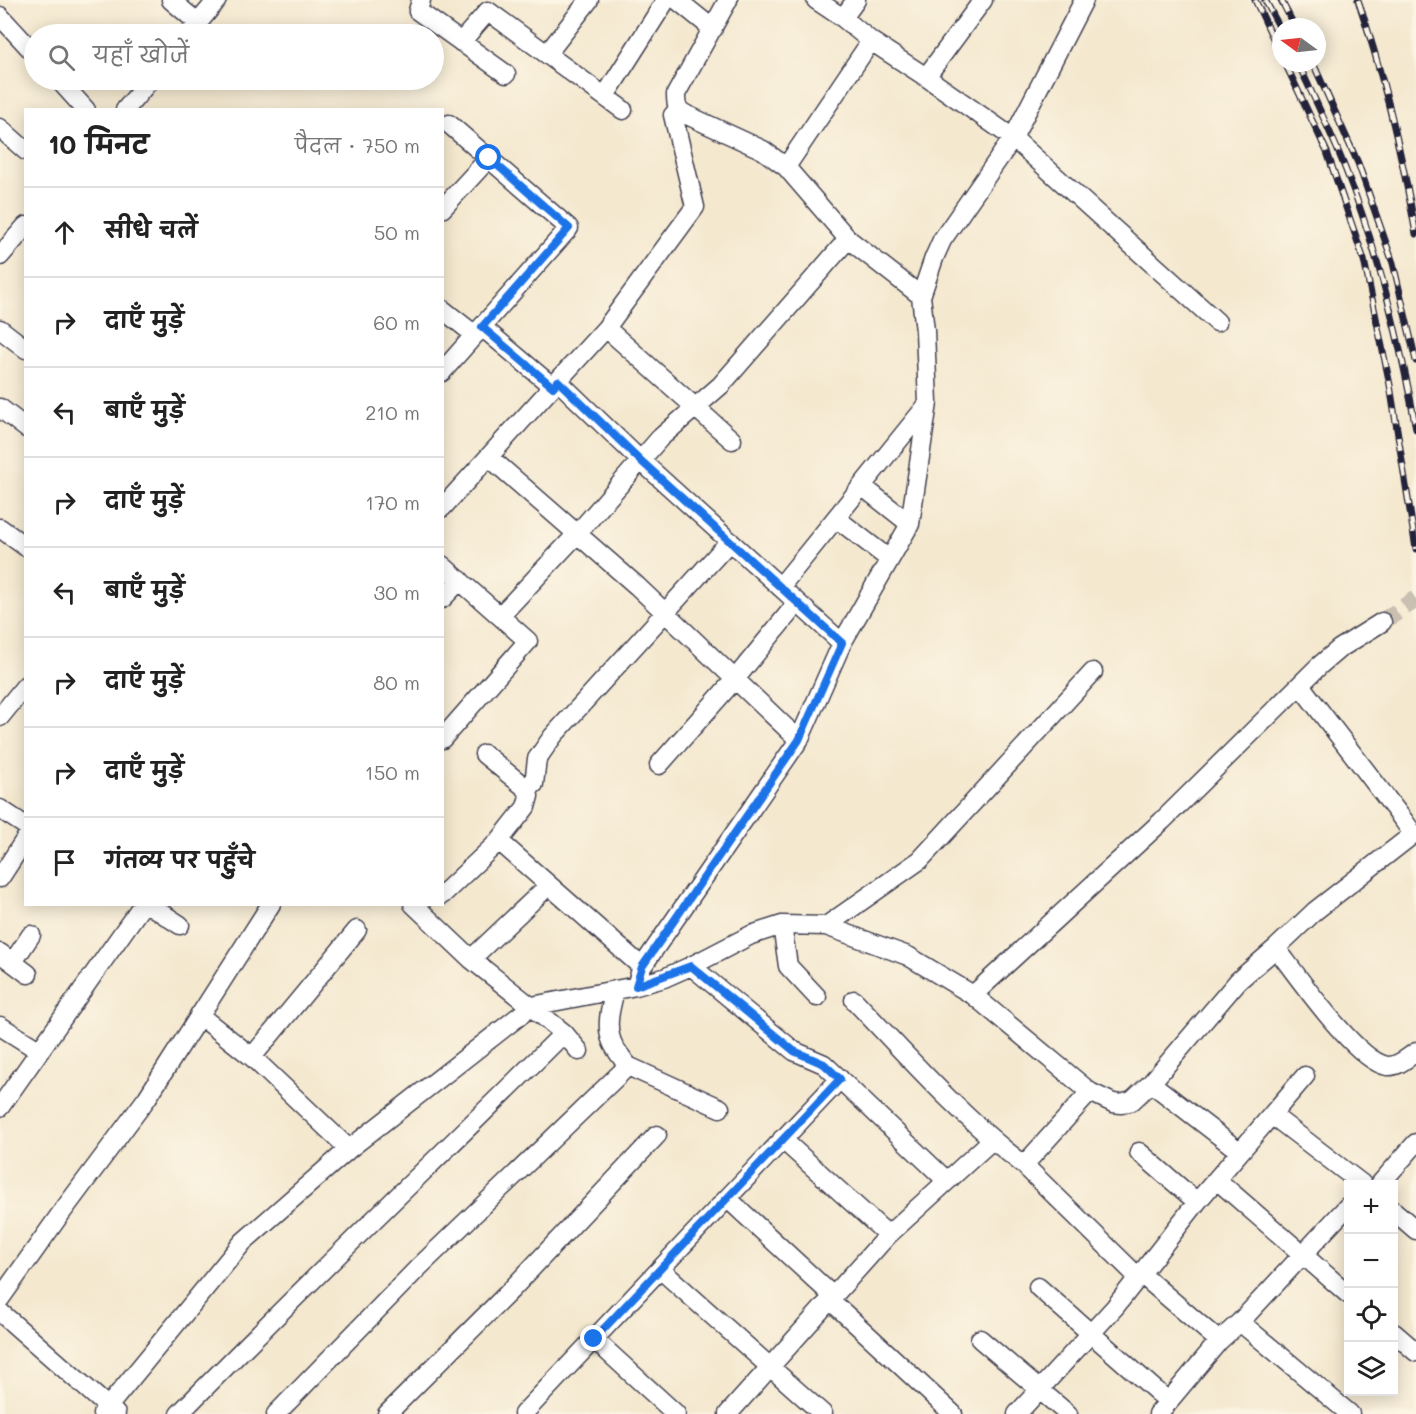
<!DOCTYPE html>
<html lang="hi">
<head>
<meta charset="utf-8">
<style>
  :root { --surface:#fff; --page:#f6f6f6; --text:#222; --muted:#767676; --line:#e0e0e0 }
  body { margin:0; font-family:Mali,"Playpen Sans Deva",sans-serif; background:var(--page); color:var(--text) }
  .controls { position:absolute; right:18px; bottom:18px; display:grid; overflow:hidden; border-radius:0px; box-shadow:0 3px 15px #0003 }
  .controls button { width:54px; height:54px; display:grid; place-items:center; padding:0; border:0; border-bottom:2px solid var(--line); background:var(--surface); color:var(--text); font:30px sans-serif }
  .compass { position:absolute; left:1272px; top:18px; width:54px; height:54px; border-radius:50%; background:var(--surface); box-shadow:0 3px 15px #0003; rotate:285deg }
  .stop { position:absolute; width:18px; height:18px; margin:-14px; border:4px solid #1a73e8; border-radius:50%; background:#fff }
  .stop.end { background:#1a73e8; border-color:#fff; box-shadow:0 2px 6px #0008 }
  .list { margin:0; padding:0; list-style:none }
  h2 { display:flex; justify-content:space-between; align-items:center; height:78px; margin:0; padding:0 24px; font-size:26px }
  h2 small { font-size:20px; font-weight:400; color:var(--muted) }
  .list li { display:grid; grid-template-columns:39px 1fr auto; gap:18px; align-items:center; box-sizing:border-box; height:90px; padding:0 24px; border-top:2px solid var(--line) }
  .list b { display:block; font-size:22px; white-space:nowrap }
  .list em { font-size:20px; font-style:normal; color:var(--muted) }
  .icon { flex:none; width:33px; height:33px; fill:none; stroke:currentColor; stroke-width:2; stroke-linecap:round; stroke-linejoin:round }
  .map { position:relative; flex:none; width:1416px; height:1414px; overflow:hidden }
  .search { position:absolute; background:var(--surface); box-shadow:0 3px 15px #0003; left:24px; top:24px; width:420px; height:66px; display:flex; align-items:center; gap:15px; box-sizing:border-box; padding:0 21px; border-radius:33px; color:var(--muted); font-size:22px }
  .panel { position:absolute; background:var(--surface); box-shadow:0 3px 15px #0003; left:24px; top:108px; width:420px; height:798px; border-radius:0px }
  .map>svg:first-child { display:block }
</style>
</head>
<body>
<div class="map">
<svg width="1416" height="1414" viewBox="0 0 1416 1414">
  <rect width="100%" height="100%" fill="#fcf5e5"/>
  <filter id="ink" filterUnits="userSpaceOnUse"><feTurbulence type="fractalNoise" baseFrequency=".0167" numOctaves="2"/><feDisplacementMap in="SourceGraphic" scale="12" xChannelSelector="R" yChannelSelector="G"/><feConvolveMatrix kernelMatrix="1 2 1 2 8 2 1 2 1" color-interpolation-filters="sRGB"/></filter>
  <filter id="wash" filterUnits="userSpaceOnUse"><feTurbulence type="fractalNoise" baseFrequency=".008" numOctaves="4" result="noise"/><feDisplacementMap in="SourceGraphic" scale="24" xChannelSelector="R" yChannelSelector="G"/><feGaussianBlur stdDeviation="1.35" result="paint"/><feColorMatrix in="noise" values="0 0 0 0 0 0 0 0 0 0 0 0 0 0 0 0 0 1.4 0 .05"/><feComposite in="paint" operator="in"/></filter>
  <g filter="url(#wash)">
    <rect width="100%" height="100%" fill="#f4e8cf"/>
  </g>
  <g filter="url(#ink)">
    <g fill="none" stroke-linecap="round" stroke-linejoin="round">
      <path stroke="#cac0b1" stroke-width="18" stroke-dasharray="18 9" stroke-linecap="butt" d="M1382,622L1416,599"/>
      <g stroke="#424051" stroke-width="21">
        <path id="minor" d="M171,0L198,23
          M421,0L418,11L506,74
          M677,0L713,29
          M728,0L676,94C676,105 676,109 687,115L763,150L786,167
          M816,0L843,18L871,41L926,77L1013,138L1217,322
          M0,16L34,53
          M843,18L856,0
          M189,34L217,0
          M461,42L488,11L623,110
          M547,54L589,0
          M926,77L983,0
          M59,80L86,110
          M605,96L666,0
          M125,110L150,80
          M0,128L26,151
          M442,209L489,158
          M0,256L26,226
          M921,296L934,258L942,240L1013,138L1084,0
          M442,309L475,335
          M482,327L553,387
          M606,328L732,440
          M0,329L26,349
          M442,372L569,228L449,124
          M558,381L640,460L842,643
          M0,408L26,428
          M489,457L637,586L799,740
          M862,486L910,524
          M442,508L606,328L695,207L673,115
          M836,518L889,559
          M0,528L26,547
          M442,565L528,641L442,739
          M780,587L928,404
          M442,599L460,580
          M500,616L577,534L660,438L721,385L848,239L786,167L871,41
          M0,717L26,685
          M659,765L736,678L797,603
          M527,789L534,784L537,759L553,736L730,541
          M0,809L26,826
          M499,841L642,967
          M0,878L26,838
          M442,895L499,841L526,807L529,796L527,789L484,754
          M148,904L180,925
          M413,904L471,959L564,1033L579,1051
          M782,925L788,966L817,997
          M826,926L920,860L1093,672
          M1276,948C1297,975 1356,1061 1387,1066C1398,1067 1407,1058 1416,1052
          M0,953L28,974
          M471,959L548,886
          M13,962L31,935
          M691,966L794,1051L824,1064L947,1181
          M636,986L642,967L799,740L842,643L910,524L928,403L925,331L921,296L848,239
          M615,990C611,1006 605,1026 612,1042C615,1050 623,1059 628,1066
          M973,995L1162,821L1319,666L1339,649L1382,622
          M854,1000C908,1057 961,1117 1024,1165L1090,1092
          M199,1015L252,1057L349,1149
          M0,1026L40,1051
          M252,1057L357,930
          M1151,1083L1239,1151
          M0,1107L143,904
          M1272,1115L1362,1184
          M782,1139L888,1235L992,1140
          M1139,1152L1197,1202
          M1022,1163L1138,1277
          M1217,1180L1348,1294
          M1380,1184L1416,1143
          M727,1198L834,1297
          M1394,1211L1416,1230
          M660,1269L823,1414
          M1141,1274L1219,1341
          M1038,1287L1169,1402
          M0,1299L59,1216L147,1098L271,904
          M830,1300L953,1414
          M0,1312L116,1414
          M1240,1322L1350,1414
          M1394,1333L1416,1352
          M594,1339L676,1414
          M980,1339L1068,1414
          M102,1414L243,1242L349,1149L532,1006L636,986L664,978L691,966L751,935L782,925L826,926L908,956L973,995L1090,1092L1113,1103L1121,1104L1132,1101L1151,1083L1238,981L1276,948L1315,911L1411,836V831L1404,821L1300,685
          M179,1414C305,1285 436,1160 564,1033
          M276,1414L419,1267L628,1066L720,1108
          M387,1414L511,1290L657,1135
          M523,1414L840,1079
          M728,1414L888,1235
          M1017,1414L1115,1307L1197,1202L1305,1076
          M1158,1414L1219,1341L1240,1322L1348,1206"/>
      </g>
      <use href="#minor" stroke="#fff" stroke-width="18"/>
      <g stroke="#22223b" stroke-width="7">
        <path id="rail" d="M1255,0L1281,55
          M1265,0L1281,30
          M1281,0L1295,27
          M1358,0C1384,76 1402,155 1416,234
          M1285,63L1327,152L1364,260L1390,385L1416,549
          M1298,63C1314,98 1331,132 1345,168C1378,251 1400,340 1416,429
          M1313,63L1358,163L1393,263L1416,361"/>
      </g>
      <use href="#rail" stroke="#fcf5e5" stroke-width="4.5" stroke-dasharray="14" stroke-linecap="butt"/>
    </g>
  </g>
  <g fill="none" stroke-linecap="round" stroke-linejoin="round" filter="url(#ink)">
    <path stroke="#1a73e8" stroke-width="8" d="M489,158L569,228L482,327L553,387L558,381L640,460L842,643L799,740L642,967L636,986L691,966L794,1051L824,1064L840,1079L594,1339"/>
  </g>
</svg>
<div class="controls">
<button>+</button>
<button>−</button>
<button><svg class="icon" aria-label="locate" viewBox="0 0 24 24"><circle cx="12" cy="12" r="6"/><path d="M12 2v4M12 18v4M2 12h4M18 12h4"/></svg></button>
<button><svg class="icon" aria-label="layers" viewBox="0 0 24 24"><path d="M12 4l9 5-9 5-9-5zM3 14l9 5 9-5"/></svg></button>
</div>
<svg class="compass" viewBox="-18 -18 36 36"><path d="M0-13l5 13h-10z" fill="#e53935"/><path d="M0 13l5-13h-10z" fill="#767676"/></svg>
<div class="stop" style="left:489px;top:158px"></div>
<div class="stop end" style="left:594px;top:1339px"></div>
<div class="search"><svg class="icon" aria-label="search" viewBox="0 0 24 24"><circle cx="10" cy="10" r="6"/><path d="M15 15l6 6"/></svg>यहाँ खोजें</div>
<section class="panel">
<h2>10 मिनट<small>पैदल · 750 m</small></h2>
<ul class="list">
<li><svg class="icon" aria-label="ahead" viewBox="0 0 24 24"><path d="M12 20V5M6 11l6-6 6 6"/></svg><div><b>सीधे चलें</b></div><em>50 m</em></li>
<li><svg class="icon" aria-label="right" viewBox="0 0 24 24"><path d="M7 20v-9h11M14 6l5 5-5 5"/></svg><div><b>दाएँ मुड़ें</b></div><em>60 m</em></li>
<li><svg class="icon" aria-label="left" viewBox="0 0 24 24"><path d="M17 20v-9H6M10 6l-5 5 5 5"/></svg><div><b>बाएँ मुड़ें</b></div><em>210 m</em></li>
<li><svg class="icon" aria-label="right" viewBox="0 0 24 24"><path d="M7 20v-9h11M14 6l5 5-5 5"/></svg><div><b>दाएँ मुड़ें</b></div><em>170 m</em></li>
<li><svg class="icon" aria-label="left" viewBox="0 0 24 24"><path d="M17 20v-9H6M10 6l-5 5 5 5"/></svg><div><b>बाएँ मुड़ें</b></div><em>30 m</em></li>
<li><svg class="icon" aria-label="right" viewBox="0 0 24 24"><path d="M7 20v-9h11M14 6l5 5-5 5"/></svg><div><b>दाएँ मुड़ें</b></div><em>80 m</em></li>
<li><svg class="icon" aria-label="right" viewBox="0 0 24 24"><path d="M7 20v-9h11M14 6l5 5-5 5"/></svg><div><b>दाएँ मुड़ें</b></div><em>150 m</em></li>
<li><svg class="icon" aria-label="arrive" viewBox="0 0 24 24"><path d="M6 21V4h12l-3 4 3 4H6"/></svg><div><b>गंतव्य पर पहुँचे</b></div></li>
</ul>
</section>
</div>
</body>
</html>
